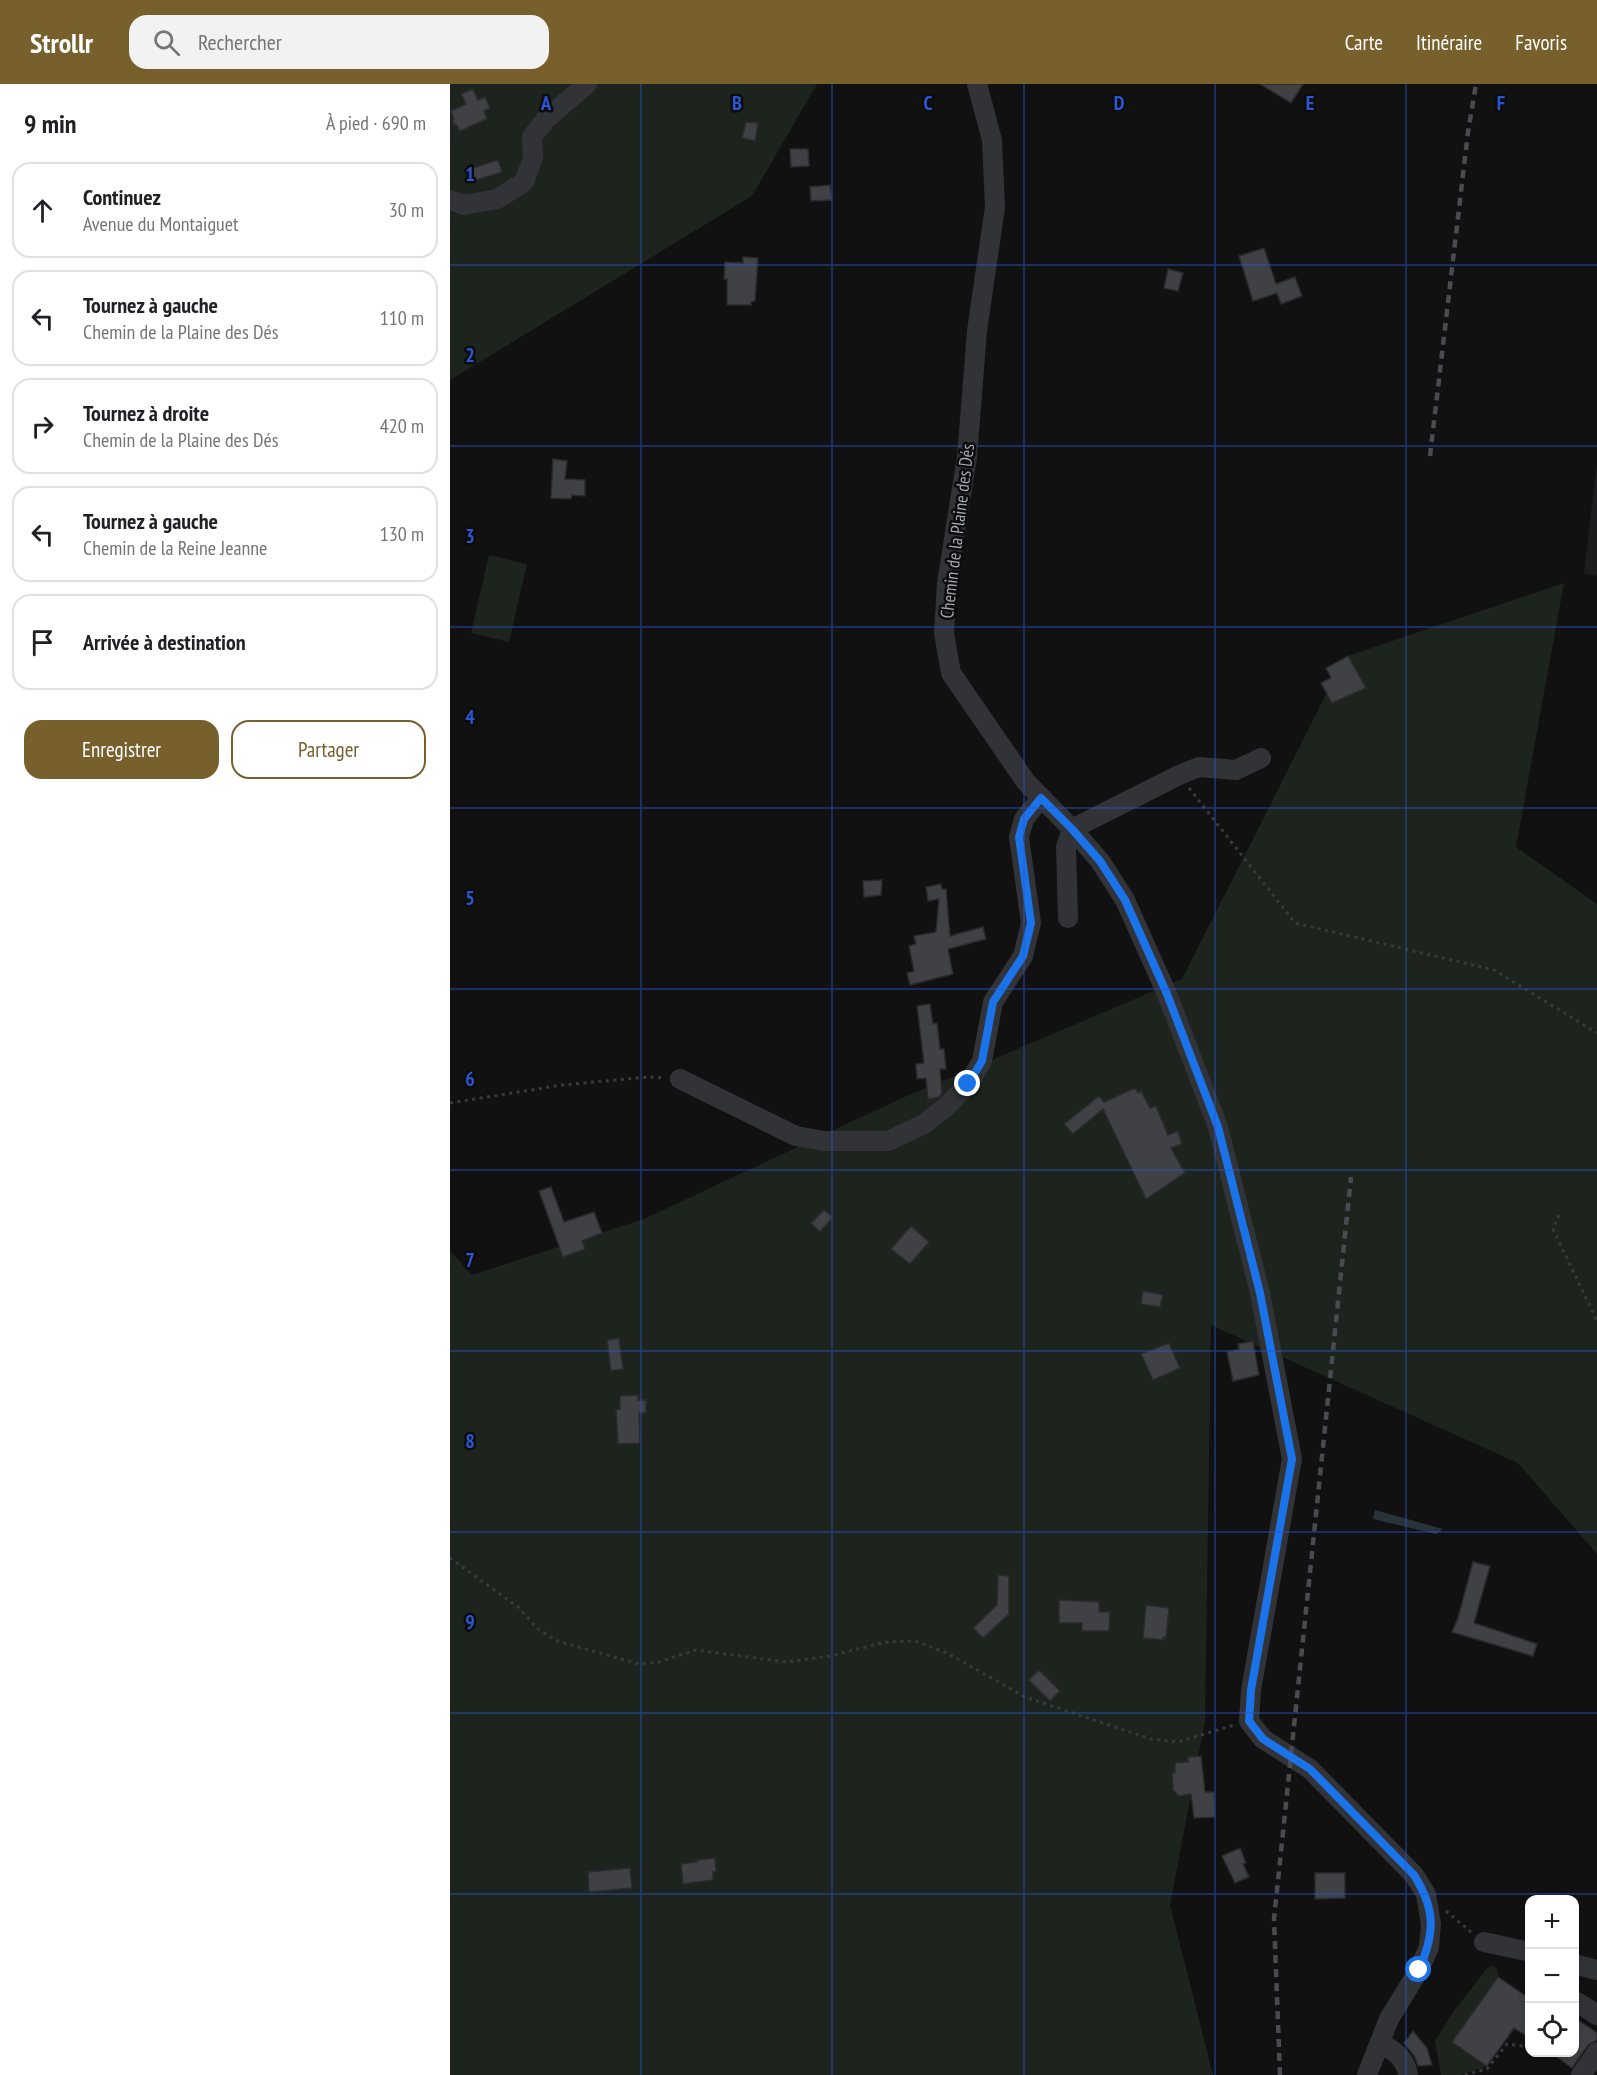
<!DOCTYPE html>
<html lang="fr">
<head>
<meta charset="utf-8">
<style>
  :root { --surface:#fff; --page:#f2f2f2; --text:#202124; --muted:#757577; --line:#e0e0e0; --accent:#78602d }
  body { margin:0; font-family:"PT Sans Narrow",sans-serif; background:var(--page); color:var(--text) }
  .controls { position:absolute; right:18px; bottom:18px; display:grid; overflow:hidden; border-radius:12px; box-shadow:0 3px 9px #0003 }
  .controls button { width:54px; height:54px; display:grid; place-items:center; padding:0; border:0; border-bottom:2px solid var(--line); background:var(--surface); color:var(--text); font:30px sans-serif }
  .stop { position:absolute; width:18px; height:18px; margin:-14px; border:4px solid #1a73e8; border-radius:50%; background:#fff }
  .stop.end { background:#1a73e8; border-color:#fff; box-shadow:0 2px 6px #0008 }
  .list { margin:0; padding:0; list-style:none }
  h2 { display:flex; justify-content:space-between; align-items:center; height:78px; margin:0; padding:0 24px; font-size:26px }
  h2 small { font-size:20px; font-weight:400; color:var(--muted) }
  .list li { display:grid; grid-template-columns:39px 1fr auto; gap:18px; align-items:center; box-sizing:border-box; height:96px; margin:0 12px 12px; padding:0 12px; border:2px solid var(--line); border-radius:18px }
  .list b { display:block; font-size:22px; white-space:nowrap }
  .list p { margin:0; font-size:20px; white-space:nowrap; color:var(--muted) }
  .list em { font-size:20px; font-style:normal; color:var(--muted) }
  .actions { display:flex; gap:12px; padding:18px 24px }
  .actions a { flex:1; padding:14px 0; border:2px solid var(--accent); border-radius:18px; text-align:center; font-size:21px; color:var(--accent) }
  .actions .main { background:var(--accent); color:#fff }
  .icon { flex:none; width:33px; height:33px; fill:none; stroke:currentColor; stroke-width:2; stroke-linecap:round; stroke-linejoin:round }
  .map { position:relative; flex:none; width:1147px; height:1991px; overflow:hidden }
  header { display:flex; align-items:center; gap:36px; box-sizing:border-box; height:84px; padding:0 30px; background:var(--accent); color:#fff }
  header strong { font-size:28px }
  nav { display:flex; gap:33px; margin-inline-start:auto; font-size:21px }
  .search { width:420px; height:54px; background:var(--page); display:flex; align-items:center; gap:15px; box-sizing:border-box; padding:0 21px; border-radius:18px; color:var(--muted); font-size:22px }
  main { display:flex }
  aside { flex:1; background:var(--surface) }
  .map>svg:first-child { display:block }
</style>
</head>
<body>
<header>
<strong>Strollr</strong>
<div class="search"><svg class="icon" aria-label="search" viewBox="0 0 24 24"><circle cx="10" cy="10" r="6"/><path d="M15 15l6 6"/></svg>Rechercher</div>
<nav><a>Carte</a><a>Itinéraire</a><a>Favoris</a></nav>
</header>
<main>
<aside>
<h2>9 min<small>À pied · 690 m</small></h2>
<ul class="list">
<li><svg class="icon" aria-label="ahead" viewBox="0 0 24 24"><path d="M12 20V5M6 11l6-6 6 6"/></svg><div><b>Continuez</b><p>Avenue du Montaiguet</p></div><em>30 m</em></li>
<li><svg class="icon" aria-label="left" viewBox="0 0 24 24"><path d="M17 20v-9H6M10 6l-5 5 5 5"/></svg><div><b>Tournez à gauche</b><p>Chemin de la Plaine des Dés</p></div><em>110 m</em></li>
<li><svg class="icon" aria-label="right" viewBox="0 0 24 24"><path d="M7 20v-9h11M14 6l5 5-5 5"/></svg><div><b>Tournez à droite</b><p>Chemin de la Plaine des Dés</p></div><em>420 m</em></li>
<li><svg class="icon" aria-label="left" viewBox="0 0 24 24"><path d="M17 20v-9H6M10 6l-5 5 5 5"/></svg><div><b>Tournez à gauche</b><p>Chemin de la Reine Jeanne</p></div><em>130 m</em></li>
<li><svg class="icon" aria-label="arrive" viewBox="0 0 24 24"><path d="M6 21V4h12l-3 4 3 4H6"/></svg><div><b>Arrivée à destination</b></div></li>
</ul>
<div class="actions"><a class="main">Enregistrer</a><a>Partager</a></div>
</aside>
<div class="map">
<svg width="1147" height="1991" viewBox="0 0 1147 1991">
  <rect width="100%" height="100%" fill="#111112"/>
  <path fill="#1d1d1f" d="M1147,378V492L1134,489Z"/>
  <path fill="#1d241e" d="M0,0H367L302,112L0,296Z
    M39,471L77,480L59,558L21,549Z
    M1114,499L1066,763L1147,820V1470L1068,1379L761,1241L755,1637L720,1821L763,1991H0V1167L22,1191L194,1135L452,1014L732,895L895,573Z
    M1043,1882L1047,1885L1048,1893L1003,1958L1037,1982L1010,1991H991L985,1957L1004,1927L1038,1883Z"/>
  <path fill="#2b333a" d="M925,1426L993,1445L986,1450L923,1435Z"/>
  <path fill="#404145" stroke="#2b2b2e" stroke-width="1.5" d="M810,0H853L841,19Z
    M23,5L28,16L35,13L40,24L34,27L37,35L10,47L6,40L4,41L2,37L4,35L1,27L16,20L11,10Z
    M296,38L308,39L305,57L292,54Z
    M340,65H358L359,82L341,83Z
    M48,76L52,88L23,97L19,85Z
    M380,101L382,116L361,117L360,103Z
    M814,164L826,200L845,193L852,212L831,220L827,209L803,217L789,172Z
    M293,173L308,174L305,217L301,218V221H277V195H274L275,178L293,179Z
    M718,185L733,189L728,207L714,204Z
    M103,375L117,377L115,395L135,396V412L122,411L121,415L101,414Z
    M898,572L916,604L882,619L871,599L881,594L876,584Z
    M432,796L431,811L414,813L413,797Z
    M491,800L492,805H496L500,852L533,843L536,855L498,865L503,890L460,901L457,889L464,887L459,862L466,860L464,852L486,848L489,815L478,817L476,803Z
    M480,920L483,940L487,939L490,965H494L496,985H490L492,1009L489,1013L478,1015L476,994L467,995L466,980L474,979L467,922Z
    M685,1004L688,1009L691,1007L700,1024L706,1022L718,1051L728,1047L732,1060L721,1064L735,1089L696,1115L653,1025L623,1050L614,1040L649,1012L654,1018Z
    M101,1103L114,1138L144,1128L152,1149L132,1157L135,1165L113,1173L89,1107Z
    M374,1126L383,1133L370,1148L361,1139Z
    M461,1142L479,1158L460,1180L441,1165Z
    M693,1207L713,1211L710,1223L691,1220Z
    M169,1254L173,1285L161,1287L157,1256Z
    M803,1257L809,1291L783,1297L777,1268L789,1265L788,1260Z
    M719,1259L730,1284L703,1296L691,1270Z
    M188,1311V1316H196V1329H189L190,1359L168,1360L166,1326L170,1325V1312Z
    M1023,1478L1040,1482L1024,1539L1087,1560L1083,1572L1002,1548L1008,1534Z
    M548,1491L559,1492V1530L533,1554L523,1544L547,1521Z
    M609,1516L649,1518V1528H660L659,1547H632V1539H609Z
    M696,1521L719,1524L716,1554L713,1553V1556L693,1554Z
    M589,1586L610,1607L600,1617L579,1596Z
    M751,1672L755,1708H764L765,1733L744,1734L741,1710L729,1712L723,1706L722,1689H725V1679L738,1678V1673Z
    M790,1764L796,1779L793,1780L799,1793L785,1799L772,1772Z
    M265,1774L266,1788H263V1796L233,1800L231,1780L247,1778L246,1776Z
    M180,1784L182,1804L139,1808L138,1788Z
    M865,1789H895V1814L865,1815Z
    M1048,1893L1080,1915V1954L1064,1944L1037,1982L1002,1958Z
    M1125,1934L1147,1949V1956L1138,1961L1122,1984L1100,1968H1125Z
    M963,1947L977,1964L982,1981L968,1982L965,1973L954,1959Z"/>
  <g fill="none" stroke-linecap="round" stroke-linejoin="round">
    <path stroke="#383a3e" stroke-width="3" stroke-dasharray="3 4.5" stroke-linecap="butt" d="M739,704L845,839L1044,886L1147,949
      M0,1019L112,1001L198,993L215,994
      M1109,1131L1103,1145L1147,1237
      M0,1474L68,1523L88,1545L107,1557L189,1580L209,1578L246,1566L336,1578L380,1572L435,1558L465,1557L497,1569L575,1613L701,1655L728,1658L784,1641
      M996,1827L1021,1848
      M1015,1991L1037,1985L1057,1960L1080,1963"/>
    <path stroke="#323337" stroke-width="20" d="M527,0L542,56L545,123L527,247L517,373L497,499L494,549L501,589L576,698L622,745L650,777L675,816L717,910L768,1043L810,1209L842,1375L801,1606L799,1637L813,1655L860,1685L964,1791L976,1810L981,1840L979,1863L969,1886L939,1935L917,1991
      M0,116L14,121L47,115L74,98L83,74L82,53L96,35L137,0
      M618,834L616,763L622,745L729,691L749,683L786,686L811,674
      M230,995L346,1052L374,1057H438L474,1040L496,1023L518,1000L532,977L543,918L573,872L581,839L569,753L574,735L591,714
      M1034,1858L1080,1868
      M1124,1880L1147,1886
      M1127,1918L1147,1931
      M930,1959C944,1966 956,1975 958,1991
      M1131,1991L1147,1968"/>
    <path stroke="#494b50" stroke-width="4.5" stroke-dasharray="8 6" stroke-linecap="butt" d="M980,372L1018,48L1026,0
      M830,1991L824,1835L901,1093"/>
  </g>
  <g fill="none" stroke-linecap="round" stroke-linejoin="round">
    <path stroke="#1a73e8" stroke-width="8" d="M518,1000L532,977L543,918L573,872L581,839L569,753L574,735L591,714L622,745L650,777L675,816L717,910L768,1043L810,1209L842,1375L801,1606L799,1637L813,1655L860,1685L964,1791C986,1826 985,1849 969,1886"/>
  </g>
  <path fill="none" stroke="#2a57d4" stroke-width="1.5" stroke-opacity="0.55" d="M191,0V1991M382,0V1991M574,0V1991M765,0V1991M956,0V1991M0,181H1147M0,362H1147M0,543H1147M0,724H1147M0,905H1147M0,1086H1147M0,1267H1147M0,1448H1147M0,1629H1147M0,1810H1147"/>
  <g text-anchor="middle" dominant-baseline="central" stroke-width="5" stroke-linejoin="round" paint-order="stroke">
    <g font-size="18" fill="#a3a7b2" stroke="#0c0c0d">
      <text transform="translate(507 447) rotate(-83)">Chemin de la Plaine des Dés</text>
    </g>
  </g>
  <g font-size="20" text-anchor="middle" font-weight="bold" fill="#2a57d4" stroke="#0c0c0d" stroke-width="5" stroke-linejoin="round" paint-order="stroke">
    <text x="96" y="26">A</text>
    <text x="287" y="26">B</text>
    <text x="478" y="26">C</text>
    <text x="669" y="26">D</text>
    <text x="860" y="26">E</text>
    <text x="1051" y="26">F</text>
    <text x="20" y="97">1</text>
    <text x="20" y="278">2</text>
    <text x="20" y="459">3</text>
    <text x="20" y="640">4</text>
    <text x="20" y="821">5</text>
    <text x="20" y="1002">6</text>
    <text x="20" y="1183">7</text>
    <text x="20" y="1364">8</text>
    <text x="20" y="1545">9</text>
  </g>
</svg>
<div class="controls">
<button>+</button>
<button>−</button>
<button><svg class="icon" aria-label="locate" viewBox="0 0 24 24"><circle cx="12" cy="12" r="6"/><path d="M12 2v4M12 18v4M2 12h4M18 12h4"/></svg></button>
</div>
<div class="stop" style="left:969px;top:1886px"></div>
<div class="stop end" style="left:518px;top:1000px"></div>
</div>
</main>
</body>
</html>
